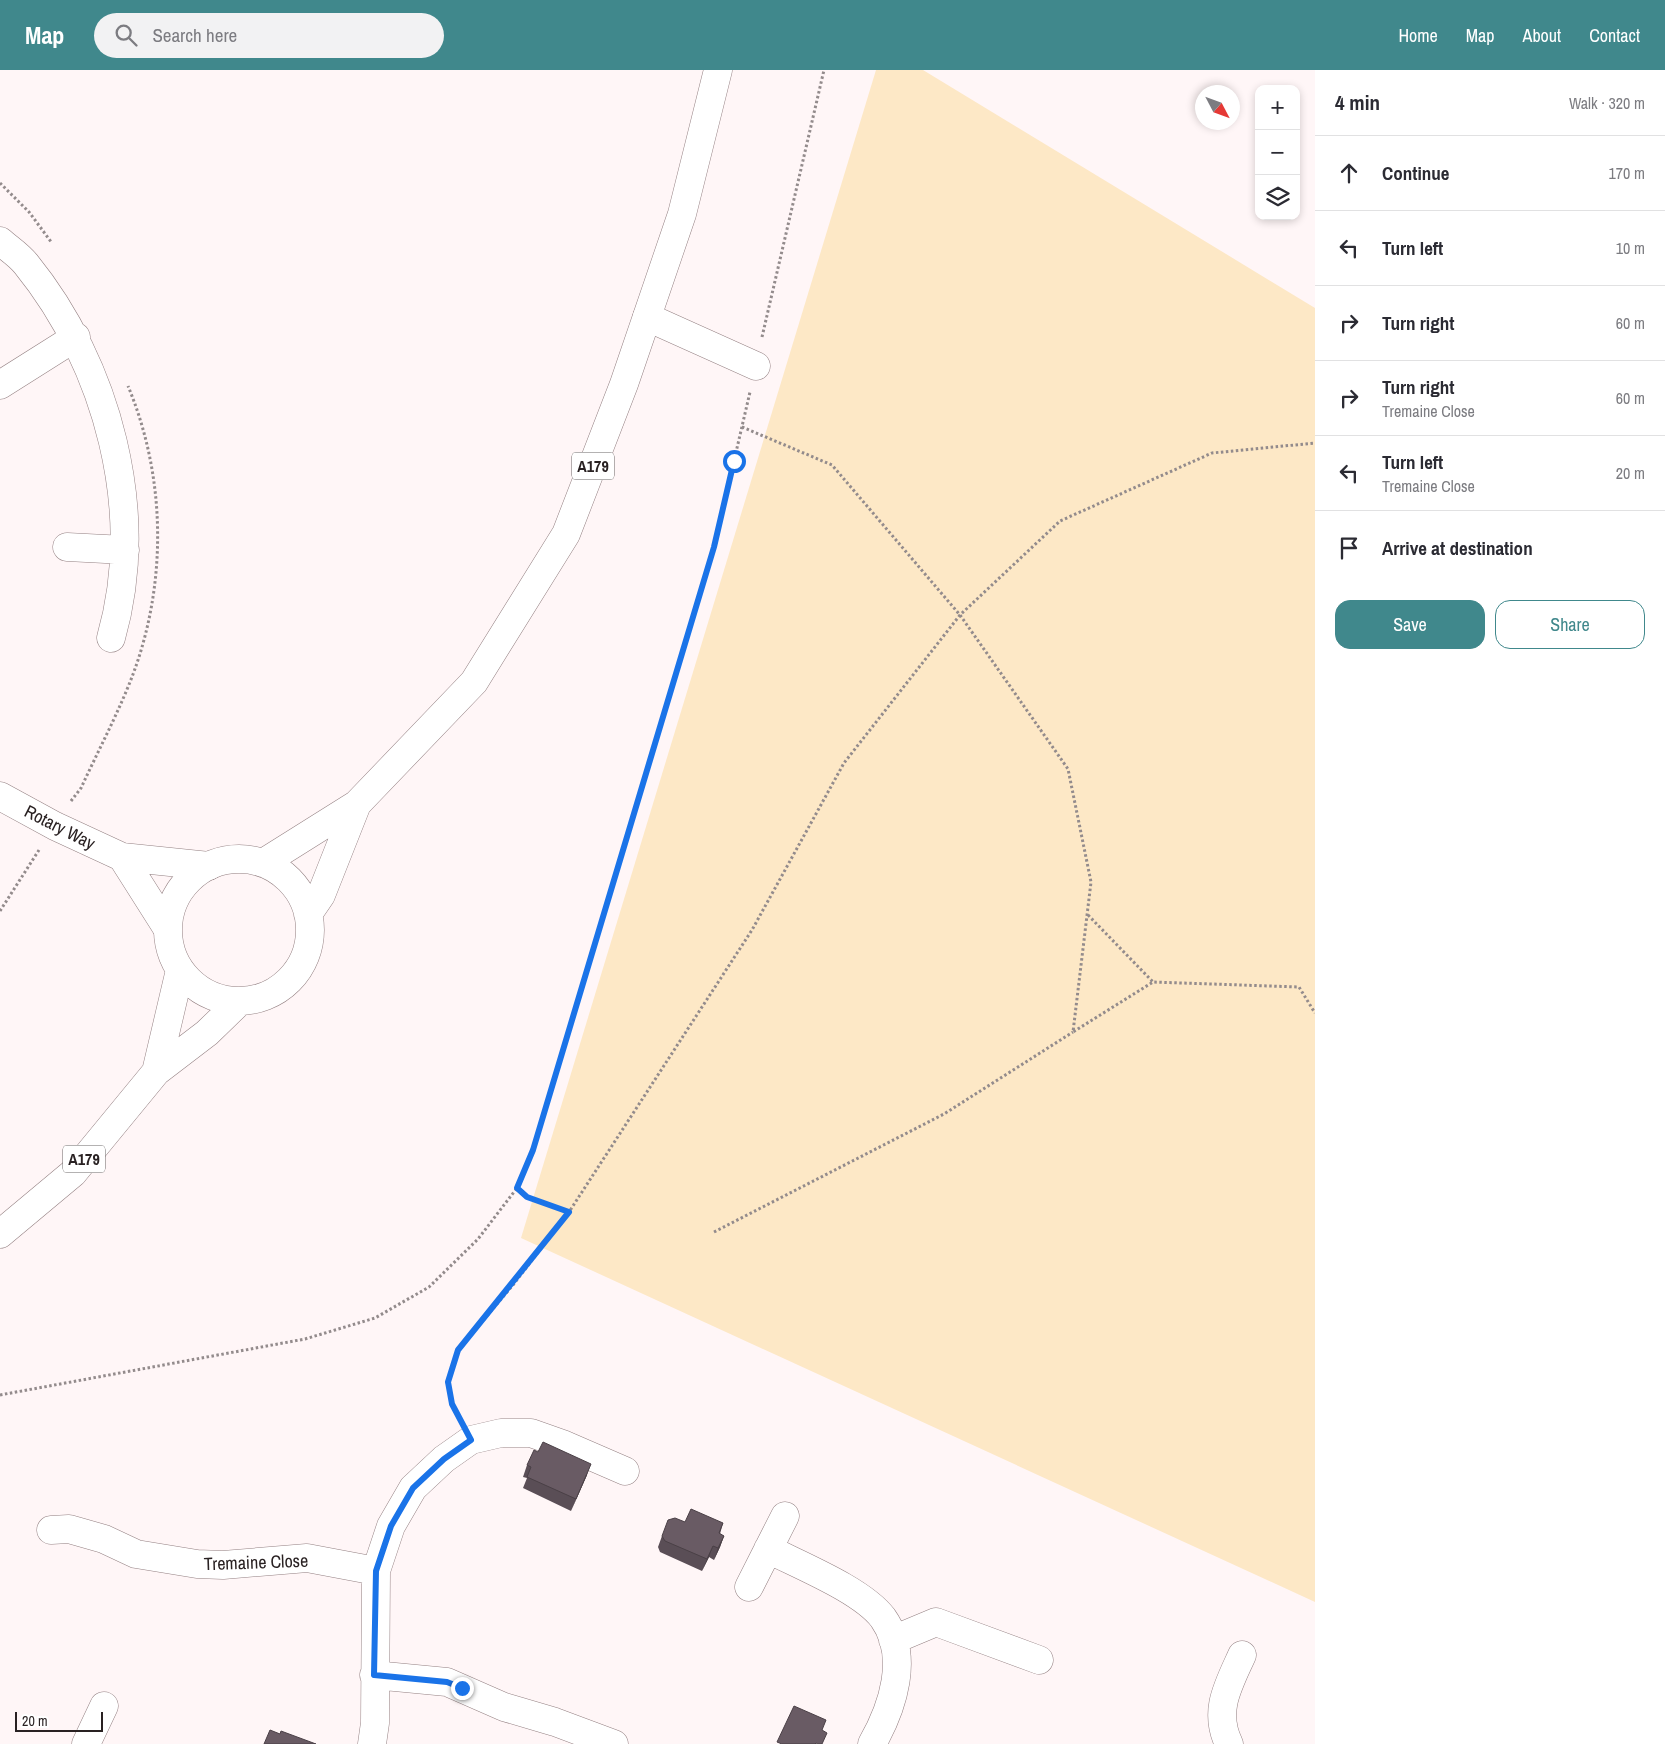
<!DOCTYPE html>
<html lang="en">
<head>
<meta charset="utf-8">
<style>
  :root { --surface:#fff; --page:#f2f2f3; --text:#2b2b33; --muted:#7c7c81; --line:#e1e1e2; --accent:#40888c }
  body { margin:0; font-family:"Archivo Narrow",sans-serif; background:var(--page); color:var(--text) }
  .controls { position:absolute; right:15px; top:15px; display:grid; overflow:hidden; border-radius:10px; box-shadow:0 2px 8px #0003 }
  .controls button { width:45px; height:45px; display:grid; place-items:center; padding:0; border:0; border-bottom:1px solid var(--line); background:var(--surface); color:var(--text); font:25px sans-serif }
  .compass { position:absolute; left:1195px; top:15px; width:45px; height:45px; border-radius:50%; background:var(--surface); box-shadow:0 2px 8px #0003; rotate:131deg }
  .scale { position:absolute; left:15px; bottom:12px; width:88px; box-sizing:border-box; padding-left:5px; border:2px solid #292122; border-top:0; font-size:14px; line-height:18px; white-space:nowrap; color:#292122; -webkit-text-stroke:4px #fff; paint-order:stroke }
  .stop { position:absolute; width:15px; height:15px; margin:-11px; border:4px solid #1a73e8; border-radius:50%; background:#fff }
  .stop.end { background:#1a73e8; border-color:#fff; box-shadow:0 1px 5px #0008 }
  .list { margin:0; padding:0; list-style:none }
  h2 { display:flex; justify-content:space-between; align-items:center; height:65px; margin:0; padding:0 20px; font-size:21px }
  h2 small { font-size:16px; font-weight:400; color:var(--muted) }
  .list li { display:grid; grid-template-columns:32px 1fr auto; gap:15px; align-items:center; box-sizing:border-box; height:75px; padding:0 20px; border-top:1px solid var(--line) }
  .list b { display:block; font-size:19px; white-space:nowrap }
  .list p { margin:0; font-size:16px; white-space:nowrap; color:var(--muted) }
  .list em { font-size:16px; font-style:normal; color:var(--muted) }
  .actions { display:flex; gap:10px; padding:15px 20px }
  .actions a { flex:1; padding:11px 0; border:1px solid var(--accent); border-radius:15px; text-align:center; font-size:18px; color:var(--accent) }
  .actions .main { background:var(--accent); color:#fff }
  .icon { flex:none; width:28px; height:28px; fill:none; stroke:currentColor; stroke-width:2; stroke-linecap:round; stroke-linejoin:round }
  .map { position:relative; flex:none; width:1315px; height:1674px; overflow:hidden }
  header { display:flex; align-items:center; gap:30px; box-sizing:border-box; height:70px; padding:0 25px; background:var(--accent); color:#fff }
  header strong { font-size:24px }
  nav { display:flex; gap:28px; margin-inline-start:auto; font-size:18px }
  .search { width:350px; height:45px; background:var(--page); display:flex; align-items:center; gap:12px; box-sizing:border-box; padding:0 18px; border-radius:28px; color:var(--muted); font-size:19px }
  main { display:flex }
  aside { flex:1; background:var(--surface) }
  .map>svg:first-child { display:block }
</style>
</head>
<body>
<header>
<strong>Map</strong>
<div class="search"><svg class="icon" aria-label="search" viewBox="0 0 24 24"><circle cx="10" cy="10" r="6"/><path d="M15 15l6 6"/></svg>Search here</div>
<nav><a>Home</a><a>Map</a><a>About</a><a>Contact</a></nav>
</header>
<main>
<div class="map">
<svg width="1315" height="1674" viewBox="0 0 1315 1674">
  <rect width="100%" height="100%" fill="#fff6f7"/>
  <path fill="#fde8c6" d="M876,0H923L1315,238V1532L521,1168Z"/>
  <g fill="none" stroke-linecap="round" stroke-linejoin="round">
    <g stroke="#948183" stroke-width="29">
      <path id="minor" d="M0,171C8,178 19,185 26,194C108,295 147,441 111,568
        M647,247L756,296
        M0,315L76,267
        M67,477L125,480
        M0,726L55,756L122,787L209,796
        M122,787L167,858
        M51,1460L69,1459L104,1469L136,1484L197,1494L223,1495L307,1488L376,1501
        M768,1479C799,1495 862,1520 883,1548C910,1586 893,1637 872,1674
        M749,1517L785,1446
        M893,1570L936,1552L1039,1590
        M374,1605L447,1612L504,1637L555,1652L614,1674
        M86,1674L104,1636
        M372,1674L375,1653L376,1501L391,1456L413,1418L444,1389L471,1370L501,1363H531L565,1375L625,1401
        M1229,1674C1213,1641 1228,1616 1242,1585"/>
    </g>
    <g stroke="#948183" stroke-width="29">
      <path id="highway" d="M168 860a71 71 0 1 1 142 0a71 71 0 1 1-142 0Z
        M263,793L357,734L474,612L566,464L624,314L682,144L718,0
        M308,844L321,825L357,734
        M156,1002L180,900
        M0,1164L73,1103L156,1002L207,963L239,932"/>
    </g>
    <path stroke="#938b8c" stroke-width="3" stroke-dasharray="2.5 2.5" stroke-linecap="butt" d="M0,113L29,142L52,173
      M762,267L824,0
      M742,357L832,395L960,545L1068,699L1091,812L1073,962L1153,912L1299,917L1315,943
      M71,731L81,718C99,679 122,636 136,596C167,506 165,405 128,316
      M0,841L39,780
      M1088,845L1153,912
      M517,1118L527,1127L569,1142
      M714,1162L944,1044L1073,962
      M0,1325L305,1269L375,1248L429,1217L478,1169L517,1118L533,1080L714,477L750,322
      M459,1346L452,1334L447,1312L458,1280L513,1215L569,1142L752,860L844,693L960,545L1060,451L1212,383L1315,373"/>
    <use href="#minor" stroke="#fff" stroke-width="28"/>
    <use href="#highway" stroke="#fff" stroke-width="28"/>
  </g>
  <path fill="#5a4e56" d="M527,1395L587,1405L571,1441L523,1418L527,1408L523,1407Z
    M685,1452L723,1453L720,1464L724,1466L720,1477L714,1490L709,1487L702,1501L660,1482L658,1477L662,1466Z"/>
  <path fill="#4a4046" d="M591,1394L587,1405L571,1441L576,1429Z
    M724,1466L720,1477L714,1490L718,1478Z
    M713,1476L709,1487L702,1501L707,1489Z"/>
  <path fill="#695b64" stroke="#4a4046" d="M543,1372L591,1394L576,1429L527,1407L531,1397L527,1395L534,1380L538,1382Z
    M691,1439L723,1453L719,1463L724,1466L718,1478L713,1476L707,1489L665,1471L662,1466L668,1450L675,1448L685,1452Z
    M794,1636L826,1650L822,1660L827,1663L822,1674H818L816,1673L815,1674H782L777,1672Z
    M270,1660L280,1664L281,1661L316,1674H264Z"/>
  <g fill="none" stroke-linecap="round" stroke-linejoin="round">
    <path stroke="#1a73e8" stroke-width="6" d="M462,1618L447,1612L374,1605L376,1501L391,1456L413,1418L444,1389L471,1370L452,1334L448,1312L458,1280L569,1142L527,1127L517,1118L533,1080L714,477L734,391"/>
  </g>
  <g text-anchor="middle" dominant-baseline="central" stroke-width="5" stroke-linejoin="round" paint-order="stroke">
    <g fill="#fff" stroke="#696464" stroke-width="1">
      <rect x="572" y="382.5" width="42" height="27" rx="4"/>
      <rect x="63" y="1075.5" width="42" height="27" rx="4"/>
    </g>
    <g font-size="16" font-weight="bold" fill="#292122">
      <text x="593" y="396">A179</text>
      <text x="84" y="1089">A179</text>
    </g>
    <g font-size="18" fill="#292122" stroke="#fff">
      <text transform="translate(60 757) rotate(27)">Rotary Way</text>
      <text transform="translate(256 1492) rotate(-2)">Tremaine Close</text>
    </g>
  </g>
</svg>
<div class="controls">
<button>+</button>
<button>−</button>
<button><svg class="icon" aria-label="layers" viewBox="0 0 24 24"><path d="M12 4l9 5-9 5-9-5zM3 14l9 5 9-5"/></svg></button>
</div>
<svg class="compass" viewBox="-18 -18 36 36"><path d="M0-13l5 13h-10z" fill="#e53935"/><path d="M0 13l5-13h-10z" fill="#7c7c81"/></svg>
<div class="scale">20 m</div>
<div class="stop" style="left:734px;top:391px"></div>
<div class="stop end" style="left:462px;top:1618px"></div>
</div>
<aside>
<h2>4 min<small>Walk · 320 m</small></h2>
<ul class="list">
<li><svg class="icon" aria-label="ahead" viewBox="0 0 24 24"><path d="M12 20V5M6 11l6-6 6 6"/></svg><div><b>Continue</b></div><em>170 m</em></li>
<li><svg class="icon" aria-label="left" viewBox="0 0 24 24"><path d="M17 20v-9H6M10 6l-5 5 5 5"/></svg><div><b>Turn left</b></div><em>10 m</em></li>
<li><svg class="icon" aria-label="right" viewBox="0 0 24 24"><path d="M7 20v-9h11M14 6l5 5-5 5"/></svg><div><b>Turn right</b></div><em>60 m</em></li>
<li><svg class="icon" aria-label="right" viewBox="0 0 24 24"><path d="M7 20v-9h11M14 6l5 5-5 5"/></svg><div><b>Turn right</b><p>Tremaine Close</p></div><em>60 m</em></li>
<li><svg class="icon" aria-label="left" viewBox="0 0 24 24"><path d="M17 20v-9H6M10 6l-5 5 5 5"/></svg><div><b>Turn left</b><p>Tremaine Close</p></div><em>20 m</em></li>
<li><svg class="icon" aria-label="arrive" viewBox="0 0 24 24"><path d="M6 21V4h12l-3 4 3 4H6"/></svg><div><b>Arrive at destination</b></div></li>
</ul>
<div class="actions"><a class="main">Save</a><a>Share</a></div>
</aside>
</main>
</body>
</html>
